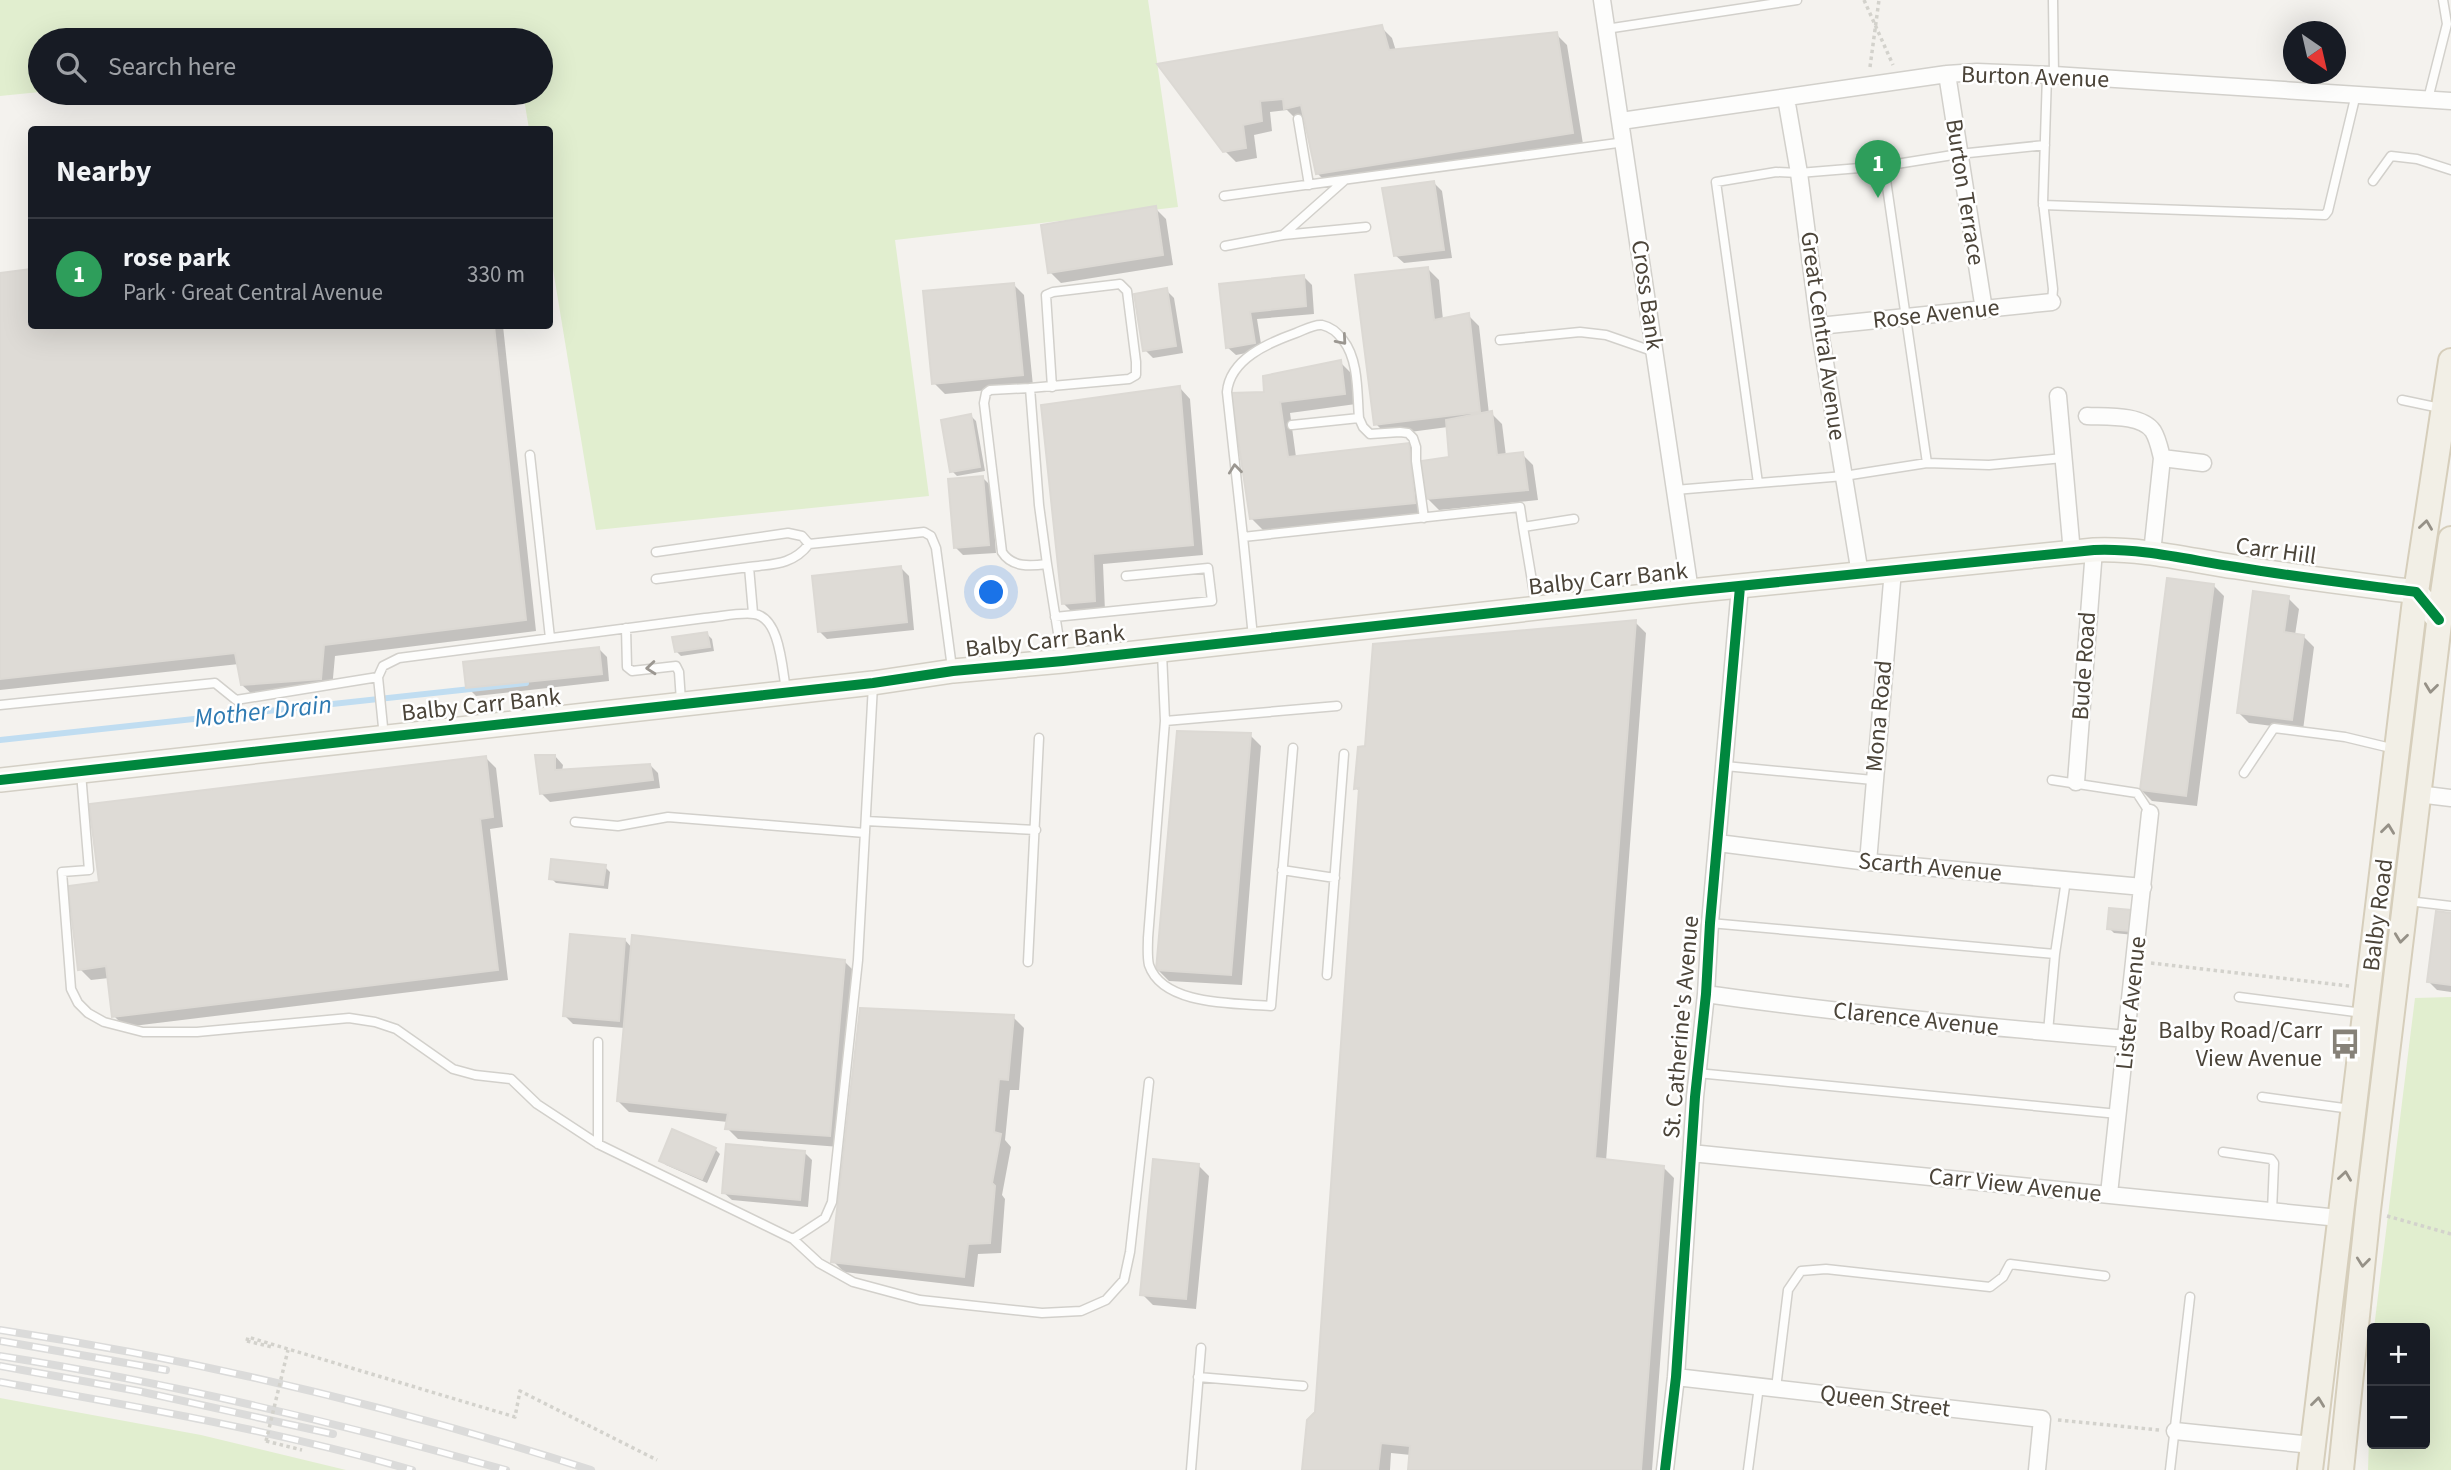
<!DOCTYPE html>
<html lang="en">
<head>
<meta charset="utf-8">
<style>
  :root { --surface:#171b24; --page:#20242c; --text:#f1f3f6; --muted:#9ea1a6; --line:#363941; --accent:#868178 }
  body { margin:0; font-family:"Source Sans 3",sans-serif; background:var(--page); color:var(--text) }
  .controls { position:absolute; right:21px; bottom:21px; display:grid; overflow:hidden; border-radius:7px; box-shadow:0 7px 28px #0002 }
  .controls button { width:63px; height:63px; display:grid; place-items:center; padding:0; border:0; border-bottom:2px solid var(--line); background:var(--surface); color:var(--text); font:35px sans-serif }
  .compass { position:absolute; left:2283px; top:21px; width:63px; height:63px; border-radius:50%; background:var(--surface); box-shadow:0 7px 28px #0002; rotate:146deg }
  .you { position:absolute; left:992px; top:593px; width:24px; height:24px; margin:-18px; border:5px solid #fff; border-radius:50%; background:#1a73e8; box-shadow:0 0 0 10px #1a73e833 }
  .badge { display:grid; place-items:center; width:46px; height:46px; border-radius:50%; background:var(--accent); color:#fff; font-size:23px; font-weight:700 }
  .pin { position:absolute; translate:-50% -58px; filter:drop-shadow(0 2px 4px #0008) }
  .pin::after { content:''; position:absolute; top:37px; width:24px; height:21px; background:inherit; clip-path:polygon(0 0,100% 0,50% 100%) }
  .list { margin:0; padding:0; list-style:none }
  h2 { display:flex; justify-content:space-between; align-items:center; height:91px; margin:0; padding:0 28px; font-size:30px }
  h2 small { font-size:23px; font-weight:400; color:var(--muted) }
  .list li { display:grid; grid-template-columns:46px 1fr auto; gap:21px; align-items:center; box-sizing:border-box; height:112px; padding:0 28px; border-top:2px solid var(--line) }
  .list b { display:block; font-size:26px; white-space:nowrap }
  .list p { margin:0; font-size:23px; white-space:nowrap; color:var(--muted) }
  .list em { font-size:23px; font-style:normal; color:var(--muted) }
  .icon { flex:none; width:38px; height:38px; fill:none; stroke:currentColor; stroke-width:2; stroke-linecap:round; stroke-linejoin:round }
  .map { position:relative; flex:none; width:2451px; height:1470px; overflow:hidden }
  .search { position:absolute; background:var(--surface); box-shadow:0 7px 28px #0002; left:28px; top:28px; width:525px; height:77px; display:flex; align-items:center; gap:18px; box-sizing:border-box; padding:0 24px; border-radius:38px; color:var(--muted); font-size:26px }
  .panel { position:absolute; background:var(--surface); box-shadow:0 7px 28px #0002; left:28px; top:126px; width:525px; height:203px; border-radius:7px }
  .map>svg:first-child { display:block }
</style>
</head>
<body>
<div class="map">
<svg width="2451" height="1470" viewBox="0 0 2451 1470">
  <rect width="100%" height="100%" fill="#f4f2ee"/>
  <path fill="#e1eecf" d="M0,0H1148L1178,207L895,240L929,496L596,530L550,251V130L529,129L523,93H541V40H40V92L0,96Z
    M2451,997V1470H2368L2372,1342V1444H2425V1328H2374L2415,998Z
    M0,1398L201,1435L346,1470H0Z"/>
  <path fill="#0003" d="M1381,27L1392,38L1396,51L1556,34L1567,45L1583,144L1328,184L1317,173L1305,117L1296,119L1287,110L1270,112L1272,131L1254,135L1257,158L1236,162L1225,151L1160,65Z
    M1434,183L1442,191L1452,258L1404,263L1395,255Z
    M1155,208L1166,219L1173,265L1061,283L1050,272Z
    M1428,269L1439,280L1443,320L1468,315L1479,326L1489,414L1491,413L1502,424L1506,456L1522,454L1533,465L1538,500L1439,510L1428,499L1425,476H1422L1425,513L1263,530L1252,519L1265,394L1340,362L1351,373L1356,404L1290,413L1296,457L1409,445L1420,456V462L1451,458L1448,427L1387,435L1376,424Z
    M0,275L32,326H503L536,631L335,656L332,689L254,696L242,685L239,664L0,690Z
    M1304,277L1312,285L1314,314L1257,319L1262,350L1236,355L1227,347L1221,286Z
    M1013,284L1024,295L1033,386L945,394L934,383Z
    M1166,290L1174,298L1183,353L1153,358L1145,350Z
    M1180,388L1190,399L1203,555L1103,564L1105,611L1075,615L1064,604Z
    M971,416L976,421L985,471L957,476L952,471Z
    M983,478L991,486L996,553L963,555L955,547Z
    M901,568L909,576L914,630L827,639L819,631Z
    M2213,585L2224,596L2197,806L2152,801L2141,790Z
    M2288,598L2299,609L2295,635L2303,636L2314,647L2303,730L2249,723L2238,712Z
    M1635,622L1646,633L1606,1161L1663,1167L1674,1178L1652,1470H1410L1411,1455L1391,1453L1390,1470H1304L1317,1413L1360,792L1356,788Z
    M707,634L712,639L714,651L681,656L676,651Z
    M599,649L607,657L609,681L476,696L468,688Z
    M1250,735L1261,746L1242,985L1169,981L1158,970Z
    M555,756L563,765L562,771L650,765L658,773L660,788L550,802L542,794Z
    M485,757L496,768L503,827L490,829L508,980L125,1027L114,1016L109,978L91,980L80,969L101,884Z
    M605,867L610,872L608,889L556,883L551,878Z
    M2131,912L2136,917L2134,935L2114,933L2109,928Z
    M2451,915V992L2437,990L2429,982Z
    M625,940L632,948L845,962L856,973L840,1147L738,1139L727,1128L728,1122L629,1112L618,1101L625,1028L573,1024L565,1016Z
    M1013,1017L1024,1028L1019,1090H1010L1005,1140L1011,1147L1002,1195L1005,1199L1001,1253L978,1254L974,1287L844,1272L833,1261Z
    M715,1149L720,1154L707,1183L666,1165L661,1160Z
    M804,1152L812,1160L808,1207L732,1200L723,1192Z
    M1198,1165L1209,1176L1196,1309L1153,1305L1142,1294Z"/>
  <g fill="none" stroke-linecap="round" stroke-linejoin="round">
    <path stroke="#c0ddf1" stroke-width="6" d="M0,740L526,683"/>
  </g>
  <path fill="#dedbd6" stroke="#dcd9d4" stroke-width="2" d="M1382,25L1389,50L1557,32L1573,133L1316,174L1301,105L1284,109L1283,99L1260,101L1262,121L1243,125L1246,148L1223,152L1157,64Z
    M1434,181L1444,250L1394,256L1382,188Z
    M1156,206L1163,255L1048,273L1041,225Z
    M1428,267L1434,320L1469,313L1480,412L1374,425L1355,275Z
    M32,269V326H494L526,620L324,645L321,679L241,685L235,653L0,679V273Z
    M1304,275L1306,306L1250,312L1255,343L1226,348L1219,284Z
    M1014,283L1023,375L932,384L923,291Z
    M1167,288L1176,346L1143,351L1134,294Z
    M1341,360L1345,394L1280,402L1288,457L1409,443L1415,503L1250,519L1231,393L1264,392L1263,376Z
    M1180,386L1193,545L1093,554L1095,601L1062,604L1041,405Z
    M1492,411L1497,455L1523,452L1528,490L1426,499L1421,461L1449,457L1446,420Z
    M971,414L980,467L950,472L941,420Z
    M983,476L989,545L954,548L948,479Z
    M901,566L907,622L818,632L812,576Z
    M2167,578L2214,584L2186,796L2140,790Z
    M2253,591L2289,596L2284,632L2304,635L2292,720L2237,713Z
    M1636,620L1595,1158L1664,1166L1641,1470H1408L1410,1446L1381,1443L1378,1470H1302L1307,1420L1315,1412L1359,788L1354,789L1358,747L1365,746L1373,644Z
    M707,632L710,647L675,652L672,637Z
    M599,647L602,674L466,688L463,662Z
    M1177,731L1251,733L1231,975L1156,970Z
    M535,755H555V770L650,764L653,780L540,794Z
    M486,756L493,817L480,819L498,970L112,1017L106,966L78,970L68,886L99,882L89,804Z
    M551,859L606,865L603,885L549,879Z
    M2109,908L2131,910L2130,931L2107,929Z
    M2436,911L2451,913V985L2427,982Z
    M570,934L625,939L619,1021L563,1016Z
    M632,935L845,960L830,1136L725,1129L728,1113L617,1101Z
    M860,1008L1014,1015L1008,1080L999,1079L994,1132L1001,1134L992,1183L995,1186L990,1243L968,1244L964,1277L831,1262Z
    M672,1129L716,1148L702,1179L659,1161Z
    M726,1144L805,1151L800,1200L722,1193Z
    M1153,1159L1199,1164L1186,1299L1140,1295Z"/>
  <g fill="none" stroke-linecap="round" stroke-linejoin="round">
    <g stroke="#d2d0cb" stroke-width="11">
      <path id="lane" d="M2053,0L2054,75
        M1606,29L1797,0
        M2047,75L2043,202L2053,289L2052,302
        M2428,99L2447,24L2443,0
        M1298,119L1309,185
        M1884,166L1927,463
        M2373,181L2391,156L2417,159L2451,170
        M1224,196L1625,142
        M2043,205L2325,215L2328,211L2356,94
        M1283,235L1366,227
        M1225,246L1283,235L1345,180
        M1500,340L1580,332L1606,335L1655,352
        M1030,388L990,390L986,393L984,403L1002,552C1012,568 1031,566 1047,564L1039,505L1030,388L1129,379L1136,375V362L1127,291L1120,284L1053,292L1046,295L1052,387
        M2402,400L2440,408
        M1292,425L1359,418
        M530,455L550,638
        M1758,483L1716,182L1776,172L1799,173L1884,166L1959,154L2045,145
        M1675,490L1844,476L1927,463L1989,465L2063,458
        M1243,537L1227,392C1230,359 1268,343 1296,333C1304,330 1314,324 1322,325C1331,327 1338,333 1343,340C1359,360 1357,394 1359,418L1363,427L1370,434L1400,432L1408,433L1413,438L1416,447V461L1424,518
        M656,552L788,533L802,536L809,544
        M1047,564L1062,658
        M749,567C773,564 793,565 809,544L924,532L931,536L936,548L952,668
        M656,579L749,567L753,613
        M1536,605L1523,527L1574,519
        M1055,617L1212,601L1208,568L1126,576
        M626,628L627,667L632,671L676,666L679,672L681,701
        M1253,637L1243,537L1520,507L1523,527
        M1162,653L1165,721L1337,706
        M0,705L215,683L236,700L378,677
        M1165,721L1148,938C1148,946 1147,957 1149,965C1163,1006 1235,1003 1271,1006L1293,748
        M384,737L378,677L383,666L399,658L705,618C720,617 739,612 754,614C780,617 782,668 786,690
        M1725,766L1873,780
        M81,773L89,870L62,872L71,989L78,1003L88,1013L104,1022L143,1032H197L349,1018L375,1022L396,1029L453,1069L475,1075L511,1079L537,1104L598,1144L793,1239L819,1263L853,1282L920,1300L1042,1313L1081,1311L1106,1300L1124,1280L1130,1252L1149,1082
        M2244,773L2274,728L2345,737L2395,749
        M2052,780L2137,793L2150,813
        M866,821L1036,830
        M575,822L618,826L668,817L865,833
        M1282,870L1335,878
        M2408,901L2451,906
        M1710,923L2055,954
        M1028,962L1039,738
        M1327,975L1344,754
        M2239,997L2363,1013
        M2048,1032L2055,954L2066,880
        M1697,1073L2118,1114
        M2262,1097L2351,1109
        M598,1144V1042
        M2223,1152L2271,1159L2274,1163L2272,1211
        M793,1239L825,1218L832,1202L858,960L873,685
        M1198,1377L1303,1386
        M1776,1388L1788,1290L1801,1271L1826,1269L1990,1287L2003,1277L2010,1264L2105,1276
        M1191,1470L1201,1348
        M1748,1470L1759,1386
        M2170,1470L2190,1297"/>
    </g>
    <g stroke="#d2d0cb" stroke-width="19">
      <path id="street" d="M1602,0L1690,591
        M1947,74L1984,310
        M1786,98L1799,173L1819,326L1860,574
        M1621,121L1947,74L1977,72L2054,75L2451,101
        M1819,326L2052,302
        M2058,396L2072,553
        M2087,416C2105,417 2141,414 2153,431C2158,439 2160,450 2162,458L2203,463
        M2152,553L2162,458
        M2076,782L2094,550
        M2418,794L2451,798
        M1718,843L1868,862L2143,887
        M1868,862L1893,570
        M1706,994C1846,1014 1987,1027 2127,1039
        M1691,1153L2339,1218
        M2109,1194L2150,813
        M1676,1377L2042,1419L2037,1470
        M2175,1431L2312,1445
        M1665,1470L1676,1377L1695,1097L1706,994L1710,923L1740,587"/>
    </g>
    <g stroke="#d3cfc5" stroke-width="26">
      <path id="secondary" d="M0,780L873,683L953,671L1063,661L1690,591L2094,550C2142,548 2189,560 2236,567C2296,577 2356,584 2416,592L2439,620"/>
    </g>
    <g stroke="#d6cebb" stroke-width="28">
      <path id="primary" d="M2310,1470L2416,592L2451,361
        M2341,1470L2368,1210L2441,607L2451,539"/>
    </g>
    <path stroke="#d3d2cc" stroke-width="3.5" stroke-dasharray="3.5 3.5" stroke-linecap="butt" d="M1864,0L1893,65
      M1870,67L1879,0
      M2151,963L2349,986
      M2387,1216L2451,1234
      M247,1341L248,1337L515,1417L520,1391L657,1460
      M247,1341L272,1347
      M2058,1420L2159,1430
      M266,1441L302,1450"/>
    <use href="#lane" stroke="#fdfdfc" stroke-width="8"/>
    <use href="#street" stroke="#fdfdfc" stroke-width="16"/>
    <use href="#secondary" stroke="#f7f6f1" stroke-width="23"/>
    <use href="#primary" stroke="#f2efe6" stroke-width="24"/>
    <g stroke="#dbdbda" stroke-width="8">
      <path id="rail" d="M0,1330C200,1360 399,1408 591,1470
        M1,1341L166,1370
        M0,1356C171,1383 339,1423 506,1470
        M0,1366L138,1391L333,1434
        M0,1382C138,1407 278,1431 412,1470"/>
    </g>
    <use href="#rail" stroke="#fff" stroke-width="5" stroke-dasharray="16" stroke-linecap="butt"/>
    <path stroke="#d3d2cc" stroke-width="3.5" stroke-dasharray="3.5 3.5" stroke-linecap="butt" d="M266,1441L288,1350"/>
    <g stroke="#fff" stroke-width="15">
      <path id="cycleway" d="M0,780L873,683L953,671L1063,661L1690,591L2094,550C2142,548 2189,560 2236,567C2296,577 2356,584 2416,592L2439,620
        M1665,1470L1676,1377L1695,1097L1706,994L1710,923L1740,587"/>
    </g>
    <use href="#cycleway" stroke="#00873e" stroke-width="10"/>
  </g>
  <defs><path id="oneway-chevron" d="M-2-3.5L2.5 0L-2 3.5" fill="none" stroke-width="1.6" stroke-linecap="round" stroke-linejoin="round" transform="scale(1.75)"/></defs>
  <g stroke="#9b9791">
    <use href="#oneway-chevron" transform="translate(1342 340) rotate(49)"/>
    <use href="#oneway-chevron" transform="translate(1235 469) rotate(-96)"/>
    <use href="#oneway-chevron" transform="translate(651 668) rotate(175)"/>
  </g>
  <g stroke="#969187">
    <use href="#oneway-chevron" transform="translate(2426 525) rotate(-82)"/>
    <use href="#oneway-chevron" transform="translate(2431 688) rotate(97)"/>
    <use href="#oneway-chevron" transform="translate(2388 829) rotate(-83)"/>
    <use href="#oneway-chevron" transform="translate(2401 938) rotate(97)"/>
    <use href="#oneway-chevron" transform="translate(2345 1176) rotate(-82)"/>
    <use href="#oneway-chevron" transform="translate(2363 1262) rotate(96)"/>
    <use href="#oneway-chevron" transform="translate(2318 1402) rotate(-83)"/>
  </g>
  <defs>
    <g id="bus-bare" transform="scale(2.415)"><path d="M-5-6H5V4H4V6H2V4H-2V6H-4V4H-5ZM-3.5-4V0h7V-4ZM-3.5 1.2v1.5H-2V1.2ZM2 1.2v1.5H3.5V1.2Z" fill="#868178" stroke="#fff" stroke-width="2.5" paint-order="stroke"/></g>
  </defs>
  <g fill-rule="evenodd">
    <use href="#bus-bare" x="2345" y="1044"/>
  </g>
  <g text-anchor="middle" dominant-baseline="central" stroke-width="5" stroke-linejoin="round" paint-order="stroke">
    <g font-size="24" fill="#4b4439" stroke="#fff">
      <text transform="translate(2035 77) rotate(2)">Burton Avenue</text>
      <text transform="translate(1965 192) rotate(81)">Burton Terrace</text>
      <text transform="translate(1647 295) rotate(82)">Cross Bank</text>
      <text transform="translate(1936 314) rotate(-6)">Rose Avenue</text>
      <text transform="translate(1823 336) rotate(82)">Great Central Avenue</text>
      <text transform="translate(2276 551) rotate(8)">Carr Hill</text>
      <text transform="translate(1608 579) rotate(-6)">Balby Carr Bank</text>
      <text transform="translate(1045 641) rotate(-6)">Balby Carr Bank</text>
      <text transform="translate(2084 666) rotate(-86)">Bude Road</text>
      <text transform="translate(481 705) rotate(-6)">Balby Carr Bank</text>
      <text transform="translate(1879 716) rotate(-85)">Mona Road</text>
      <text transform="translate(1930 867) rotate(5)">Scarth Avenue</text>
      <text transform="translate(2378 915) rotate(-83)">Balby Road</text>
      <text transform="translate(2131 1003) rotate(-84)">Lister Avenue</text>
      <text transform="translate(1916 1019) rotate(6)">Clarence Avenue</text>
      <text transform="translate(1681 1027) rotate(-85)">St. Catherine's Avenue</text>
      <text transform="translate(2015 1185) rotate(6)">Carr View Avenue</text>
      <text transform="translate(1885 1401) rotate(7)">Queen Street</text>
    </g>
    <g font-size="24" fill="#4b4439" stroke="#fff" text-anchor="end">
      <text x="2322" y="1030">Balby Road/Carr<tspan x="2322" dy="28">View Avenue</tspan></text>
    </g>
    <g font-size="26" font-style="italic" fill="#2e7ab2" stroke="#fff">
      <text transform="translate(263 711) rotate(-6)">Mother Drain</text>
    </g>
  </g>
</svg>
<div class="controls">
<button>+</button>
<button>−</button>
</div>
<svg class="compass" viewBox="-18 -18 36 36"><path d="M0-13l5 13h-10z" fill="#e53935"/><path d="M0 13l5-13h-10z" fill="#9ea1a6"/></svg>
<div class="you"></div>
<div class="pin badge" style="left:1878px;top:198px;background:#2e9e5b">1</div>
<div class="search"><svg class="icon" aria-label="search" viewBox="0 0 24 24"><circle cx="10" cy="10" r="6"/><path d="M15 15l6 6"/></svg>Search here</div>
<section class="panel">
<h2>Nearby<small></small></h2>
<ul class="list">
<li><span class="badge" style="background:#2e9e5b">1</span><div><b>rose park</b><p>Park · Great Central Avenue</p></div><em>330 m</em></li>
</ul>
</section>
</div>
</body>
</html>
